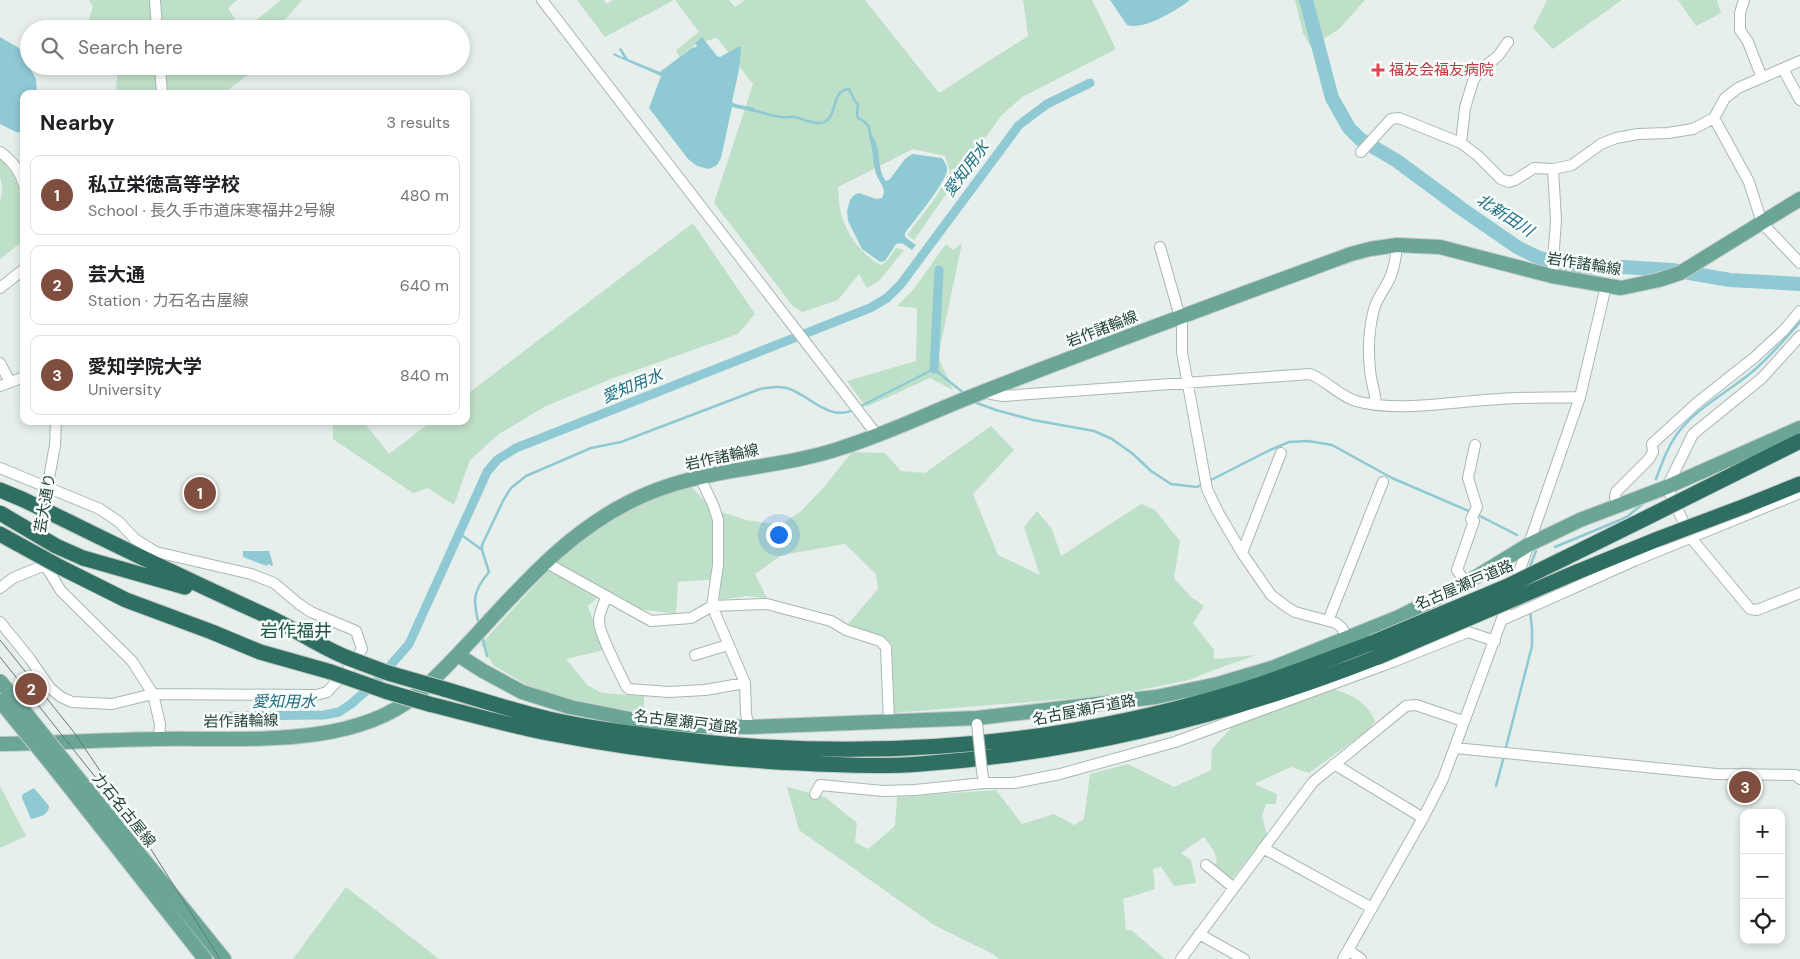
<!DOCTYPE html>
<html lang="en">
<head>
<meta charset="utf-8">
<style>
  :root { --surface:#fff; --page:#f6f6f6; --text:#202124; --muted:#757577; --line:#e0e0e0; --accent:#7f4e3f }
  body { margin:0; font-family:"DM Sans","Noto Sans JP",sans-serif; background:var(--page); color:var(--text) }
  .controls { position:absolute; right:15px; bottom:15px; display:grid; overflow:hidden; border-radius:10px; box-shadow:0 2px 8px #0003 }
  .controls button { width:45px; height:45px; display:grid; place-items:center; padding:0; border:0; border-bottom:1px solid var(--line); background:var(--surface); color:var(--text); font:25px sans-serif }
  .you { position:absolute; left:778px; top:534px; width:18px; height:18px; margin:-12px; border:4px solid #fff; border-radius:50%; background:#1a73e8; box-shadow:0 0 0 8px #1a73e833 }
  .badge { display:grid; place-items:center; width:32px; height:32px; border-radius:50%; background:var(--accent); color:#fff; font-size:16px; font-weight:700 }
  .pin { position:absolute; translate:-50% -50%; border:2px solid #fff; box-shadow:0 1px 5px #0006 }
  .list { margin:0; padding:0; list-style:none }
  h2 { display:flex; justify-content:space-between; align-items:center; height:65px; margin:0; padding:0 20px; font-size:21px }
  h2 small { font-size:16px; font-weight:400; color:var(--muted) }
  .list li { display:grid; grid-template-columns:32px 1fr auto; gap:15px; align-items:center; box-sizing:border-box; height:80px; margin:0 10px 10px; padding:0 10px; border:1px solid var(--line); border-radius:10px }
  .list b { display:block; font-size:19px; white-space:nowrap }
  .list p { margin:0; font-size:16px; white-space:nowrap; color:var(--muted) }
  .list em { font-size:16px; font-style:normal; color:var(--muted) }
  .icon { flex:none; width:28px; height:28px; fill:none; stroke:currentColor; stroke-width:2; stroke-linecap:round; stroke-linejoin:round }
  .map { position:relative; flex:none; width:1800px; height:959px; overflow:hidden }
  .search { position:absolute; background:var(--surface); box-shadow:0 2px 8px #0003; left:20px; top:20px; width:450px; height:55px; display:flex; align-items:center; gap:12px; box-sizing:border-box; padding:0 18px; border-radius:28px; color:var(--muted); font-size:19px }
  .panel { position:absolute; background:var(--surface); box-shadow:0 2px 8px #0003; left:20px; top:90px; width:450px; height:335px; border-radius:10px }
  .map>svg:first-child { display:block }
</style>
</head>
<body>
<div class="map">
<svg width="1800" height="959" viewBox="0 0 1800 959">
  <rect width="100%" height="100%" fill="#e6efeb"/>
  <path fill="#bfe0c8" d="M89,0H237L228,8L241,29H86L93,6Z
    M281,0H302L277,29H245Z
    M577,0H604L607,4L613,0H674L605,37Z
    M675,0H729L735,7L745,0H865L939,93L1028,36L1023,0H1092L1116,49L1022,97L1001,116L914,240L907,235L936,197L950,172L945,156L913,149L838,187C839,196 839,206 841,214C847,235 862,255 881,265L887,261L896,248L904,250L879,281L867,288L859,274L838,300L802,312L792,305L714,203L753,84L717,38L697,43L679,57L676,50L699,32Z
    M1295,0H1365L1339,29L1311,47L1303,33Z
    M1547,0H1622L1553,49L1533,28Z
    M1678,0H1717L1721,13L1696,26Z
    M118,66H260L229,89L225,94H121L116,89Z
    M0,158C24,183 24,208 24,240L0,259V204L2,188L0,177Z
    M693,223L755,314L738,334L611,379L546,406L499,434L470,460L454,505L428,488L413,493L333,439V421H363L389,454L432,421H466V395Z
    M962,243L938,357L953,390L930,378L866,407L847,381L916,361L917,308L897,306L913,290L946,244L953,250Z
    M991,426L1014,450L973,494L998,555L1040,575L1024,527L1037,511L1052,529L1061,556L1141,504L1155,510L1180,541L1174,578L1191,597L1204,606L1193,623L1214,650V659L1257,655L1211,671L1189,680L1115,695L893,713L892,643L847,625L878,589L876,574L845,544L782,555L755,574L767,598L747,596L720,600L719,579L678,582L676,614L631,608L603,593L588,606L604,650L566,659L587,685L602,693L644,696V713L587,704L530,687L493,665L481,644L576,540L629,506L689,484L712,509L746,520L780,525L800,512L824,487L852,452L885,453L901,471L925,473Z
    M1332,689C1350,693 1368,703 1375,721L1367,731L1309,773L1291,767L1254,784L1277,794L1276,804H1266L1262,816L1267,835L1231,880L1218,881L1209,872L1217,862L1214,851L1204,837L1181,853L1191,860L1196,883L1174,886L1161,867L1153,869L1155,889L1123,899L1126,930H1131L1165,959H999L993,954L934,925L799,830L787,787L825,797L857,823L855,842L868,849L895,826L897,797L996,790L1022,824L1054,814L1074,825L1084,819L1090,774L1128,764L1174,787L1211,770L1212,749L1232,727Z
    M0,786L26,836L0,848Z
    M346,887L439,959H293Z"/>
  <path fill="#8ec9d4" d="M1110,0H1190C1177,10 1143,31 1127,25Z
    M0,37L19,48L36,79L37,94H24V133L16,132L0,124Z
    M702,37L717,56L720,57L738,47H741L739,70L732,102L735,104L755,108L754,112L732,107L721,158L717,165L709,169L697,166L688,159L649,108L661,76L613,55L614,53L624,58L619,49L621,48L628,59L660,72L693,47L694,48L697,46L695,43Z
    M872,136C882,148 876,169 886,181L890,179L905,159L912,154L942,158C944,161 947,165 947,169C948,180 913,222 905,233V237L916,245L912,250L902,243L896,244L885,261L880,262L862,249L848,221L847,211L850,200L854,195L859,193L876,199L882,198C887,189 881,185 877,176C872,164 874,150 869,137Z
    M243,551H269L273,564L272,566L268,564L267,566L243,557Z
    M34,788L49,806C49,815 39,817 31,819L22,798L23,794Z"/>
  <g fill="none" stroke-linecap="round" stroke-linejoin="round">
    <path stroke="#8ec9d4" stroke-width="2.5" d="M752,110C762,112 773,117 783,117C787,118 791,116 795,117C803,119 817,126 825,122C838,114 831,90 849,89L855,101L858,104L857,114L858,118L865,122L869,127L871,139
      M974,402L996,410L1033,420L1094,431L1112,439L1133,454L1151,471L1171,484L1197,487L1204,483
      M859,407L934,369L966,395
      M1656,479C1662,463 1667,448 1677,434C1696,408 1728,392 1752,372C1770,357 1785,339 1800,322
      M1209,481L1270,450L1289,442L1308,441L1332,445L1392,478L1471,512
      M1476,514L1517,535
      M460,534L481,549
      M1555,547L1620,520L1628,516L1645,502
      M1529,569L1536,551
      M479,625C473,601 472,592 489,572L482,550V545L504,499L511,488L526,476L591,448L621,442L760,389C769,387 778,386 787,388C810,395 829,423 855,409
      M482,636L487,656
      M1505,751L1532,646V629L1530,610
      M1496,786L1504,756"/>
    <path stroke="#8ec9d4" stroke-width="9" d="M934,369L939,270
      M224,716L324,715L339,712L351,704L375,683L409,644L487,472L497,460L516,448L870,308L887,298L901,284L1019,125L1047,104L1090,83"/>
    <path stroke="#8ec9d4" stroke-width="14" d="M1306,0L1332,98L1349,128L1360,139L1397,161L1462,209L1517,247L1537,257L1559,264L1602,268L1623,267L1672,270L1730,280L1800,284"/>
    <g stroke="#a8b8b2" stroke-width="12">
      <path id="minor" d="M155,0L157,29
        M542,0L877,435
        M1744,0L1740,13V30L1748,42L1762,78
        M160,66L162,94
        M1783,69L1800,100
        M1714,118L1749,182L1762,223L1800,263
        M1461,143L1465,108L1473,81L1480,70L1498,56L1508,42
        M0,152C12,160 20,172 24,185
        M1361,152L1391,119L1399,118L1461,143L1477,155L1501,179L1509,182L1515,180L1534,168L1553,169L1572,165L1601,144L1616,138L1638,134L1668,133L1693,129L1714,118L1725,98L1738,88L1800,61
        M1160,247L1182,324V352L1207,489L1218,512L1242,553L1271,595L1287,607L1295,612L1336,623L1342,628L1347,638
        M1552,276L1556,220L1553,169
        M0,288L24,269
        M1800,336L1762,378L1693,434L1667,487L1691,538L1750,609L1757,610L1800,593
        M0,363L10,382
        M0,386L24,377
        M986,391L991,394L1003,396L1310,374C1326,380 1339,396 1356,401C1398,413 1456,401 1500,399C1526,397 1553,398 1580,397
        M1376,404C1375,392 1371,382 1370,370C1368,351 1369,328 1374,309C1377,299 1383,291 1388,282C1394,271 1396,257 1397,245
        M56,421L55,445L38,539L45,565L61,591L132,661L153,694L160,724L159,739
        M0,468L100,509L119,522L135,539L156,552L251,574L274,583L299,604L311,612L356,631L362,649L353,664L327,692L316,695L153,694L112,704L72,702L61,697L50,688L30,659L0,622
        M700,477L714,507L718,520V565L712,606L745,683L746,714L749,727
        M1618,506L1615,497L1616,492L1649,459L1653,452L1652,444L1698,402L1755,357L1784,330L1800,311
        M1242,553L1281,453
        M545,562L651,621L691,618L712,606L767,604L831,621L846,630L880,641L886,647L889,722
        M1466,583L1457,570L1474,521L1471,519L1477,507L1468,478L1475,445
        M1515,584L1580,397L1606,286
        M0,588L13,578L45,565
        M606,597C604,604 599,613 599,620C598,632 620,673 626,686L629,689L669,692L705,690L745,683
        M1502,620L1636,560L1800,493
        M1328,621L1383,482
        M695,655L728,645
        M1455,748L1716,774L1796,775L1800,779
        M1334,764L1423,818
        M982,771L984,783H1014L1060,774L1175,742L1395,661L1468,632L1495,641
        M815,794L820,785L883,791L915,790L984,783
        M1263,848L1372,908
        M1206,865L1234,888
        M1199,934L1244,959
        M1348,950L1361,959
        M1181,959L1313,782L1406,706L1416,705L1463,721
        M1343,959L1423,818L1443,779L1510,597"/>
    </g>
    <g stroke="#c2cac8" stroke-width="16">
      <path id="major" d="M458,655L483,671L522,692L570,707L635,720L698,726L749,727L977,718L1156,697L1218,684L1272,668L1399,617L1466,583L1528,545L1553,533L1580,520L1667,487L1800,428
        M0,744C52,743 104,740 156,739C236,737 349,750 415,696C438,677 458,654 478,633C529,577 578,522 649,493C711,467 781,469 844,447C889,433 931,412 975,395C1100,346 1226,300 1351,254L1370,249L1397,245L1440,247L1552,276L1621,288L1659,280L1680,273L1800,199
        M65,762L224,959
        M56,770L205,959"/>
    </g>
    <g stroke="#c2cac8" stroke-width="17">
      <path id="highway" d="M1734,474L1800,441
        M0,490L24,500
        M1748,505L1800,484
        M63,519C130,552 198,585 267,616C295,629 320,647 348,658
        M0,534L18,544
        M83,558L185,587
        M1565,558L1642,520
        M60,567L126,600L212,632L260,652L331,672
        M1577,572L1658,539
        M444,689C478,699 514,711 549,719C588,728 627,733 667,738C860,762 1047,749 1233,693C1280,679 1326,660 1372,643
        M429,704C469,714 508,725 548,733C630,749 715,759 799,763C839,765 880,767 920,764C1078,753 1231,715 1378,657"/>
    </g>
    <use href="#minor" stroke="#fff" stroke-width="10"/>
    <use href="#major" stroke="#6aa596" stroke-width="14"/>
    <use href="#highway" stroke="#2f6f62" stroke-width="15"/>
    <path stroke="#5f7d75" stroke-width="1" d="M0,640L73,731L120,800L220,959
      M0,657L100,783"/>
    <g stroke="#a8b8b2" stroke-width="12" stroke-linecap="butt">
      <path id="minor-bridge" d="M977,724L982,771"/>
    </g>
    <g stroke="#c2cac8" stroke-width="16" stroke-linecap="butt">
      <path id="major-bridge" d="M0,681L65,762
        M0,701L56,770"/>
    </g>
    <g stroke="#c2cac8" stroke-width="17" stroke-linecap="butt">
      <path id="highway-bridge" d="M24,500L63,519
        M0,513L56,546L83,558
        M1642,520L1734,474
        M1658,539L1748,505
        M18,544L60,567
        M1372,643L1508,586L1565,558
        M1378,657L1577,572
        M348,658L388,673L444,689
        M331,672L385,691L429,704"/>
    </g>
    <use href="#minor-bridge" stroke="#fff" stroke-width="10"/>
    <use href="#major-bridge" stroke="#6aa596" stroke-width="14"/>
    <use href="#highway-bridge" stroke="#2f6f62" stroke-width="15"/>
  </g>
  <path fill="#e0444e" stroke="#f7fbf9" stroke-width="2" d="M1375.5 62.5h5v5h5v5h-5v5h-5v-5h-5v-5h5z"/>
  <g text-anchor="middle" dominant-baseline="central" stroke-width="5" stroke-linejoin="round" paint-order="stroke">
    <g font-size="15" fill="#be3a42" stroke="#f7fbf9" text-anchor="start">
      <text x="1389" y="70">福友会福友病院</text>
    </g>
    <g font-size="15" fill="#24423a" stroke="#f7fbf9">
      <text transform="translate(1584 264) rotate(9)">岩作諸輪線</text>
      <text transform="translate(1102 329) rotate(-21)">岩作諸輪線</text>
      <text transform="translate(722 457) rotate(-12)">岩作諸輪線</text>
      <text transform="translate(45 503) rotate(-80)">芸大通り</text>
      <text transform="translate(1464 585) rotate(-23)">名古屋瀬戸道路</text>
      <text transform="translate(1084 710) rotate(-11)">名古屋瀬戸道路</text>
      <text transform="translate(241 721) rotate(-1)">岩作諸輪線</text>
      <text transform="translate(686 722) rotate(7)">名古屋瀬戸道路</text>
      <text transform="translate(124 810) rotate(51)">力石名古屋線</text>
    </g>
    <g font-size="16" font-style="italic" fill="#1c6f80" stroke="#f7fbf9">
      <text transform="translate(966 169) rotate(-53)">愛知用水</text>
      <text transform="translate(1505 215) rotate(33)">北新田川</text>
      <text transform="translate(632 386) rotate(-22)">愛知用水</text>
      <text x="284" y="701">愛知用水</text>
    </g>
    <g font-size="18" fill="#1f5548" stroke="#f7fbf9">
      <text x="296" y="631">岩作福井</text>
    </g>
  </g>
</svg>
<div class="controls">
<button>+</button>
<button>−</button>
<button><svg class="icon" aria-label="locate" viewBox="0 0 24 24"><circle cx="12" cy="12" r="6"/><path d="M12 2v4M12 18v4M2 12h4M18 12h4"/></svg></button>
</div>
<div class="you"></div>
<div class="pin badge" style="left:200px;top:493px">1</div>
<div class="pin badge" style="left:31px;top:689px">2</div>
<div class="pin badge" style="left:1745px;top:787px">3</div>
<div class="search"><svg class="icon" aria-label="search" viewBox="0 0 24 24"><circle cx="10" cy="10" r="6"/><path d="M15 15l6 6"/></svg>Search here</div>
<section class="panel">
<h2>Nearby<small>3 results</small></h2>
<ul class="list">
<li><span class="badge">1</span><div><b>私立栄徳高等学校</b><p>School · 長久手市道床寒福井2号線</p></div><em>480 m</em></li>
<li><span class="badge">2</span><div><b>芸大通</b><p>Station · 力石名古屋線</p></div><em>640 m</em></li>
<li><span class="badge">3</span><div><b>愛知学院大学</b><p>University</p></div><em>840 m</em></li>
</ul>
</section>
</div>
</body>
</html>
